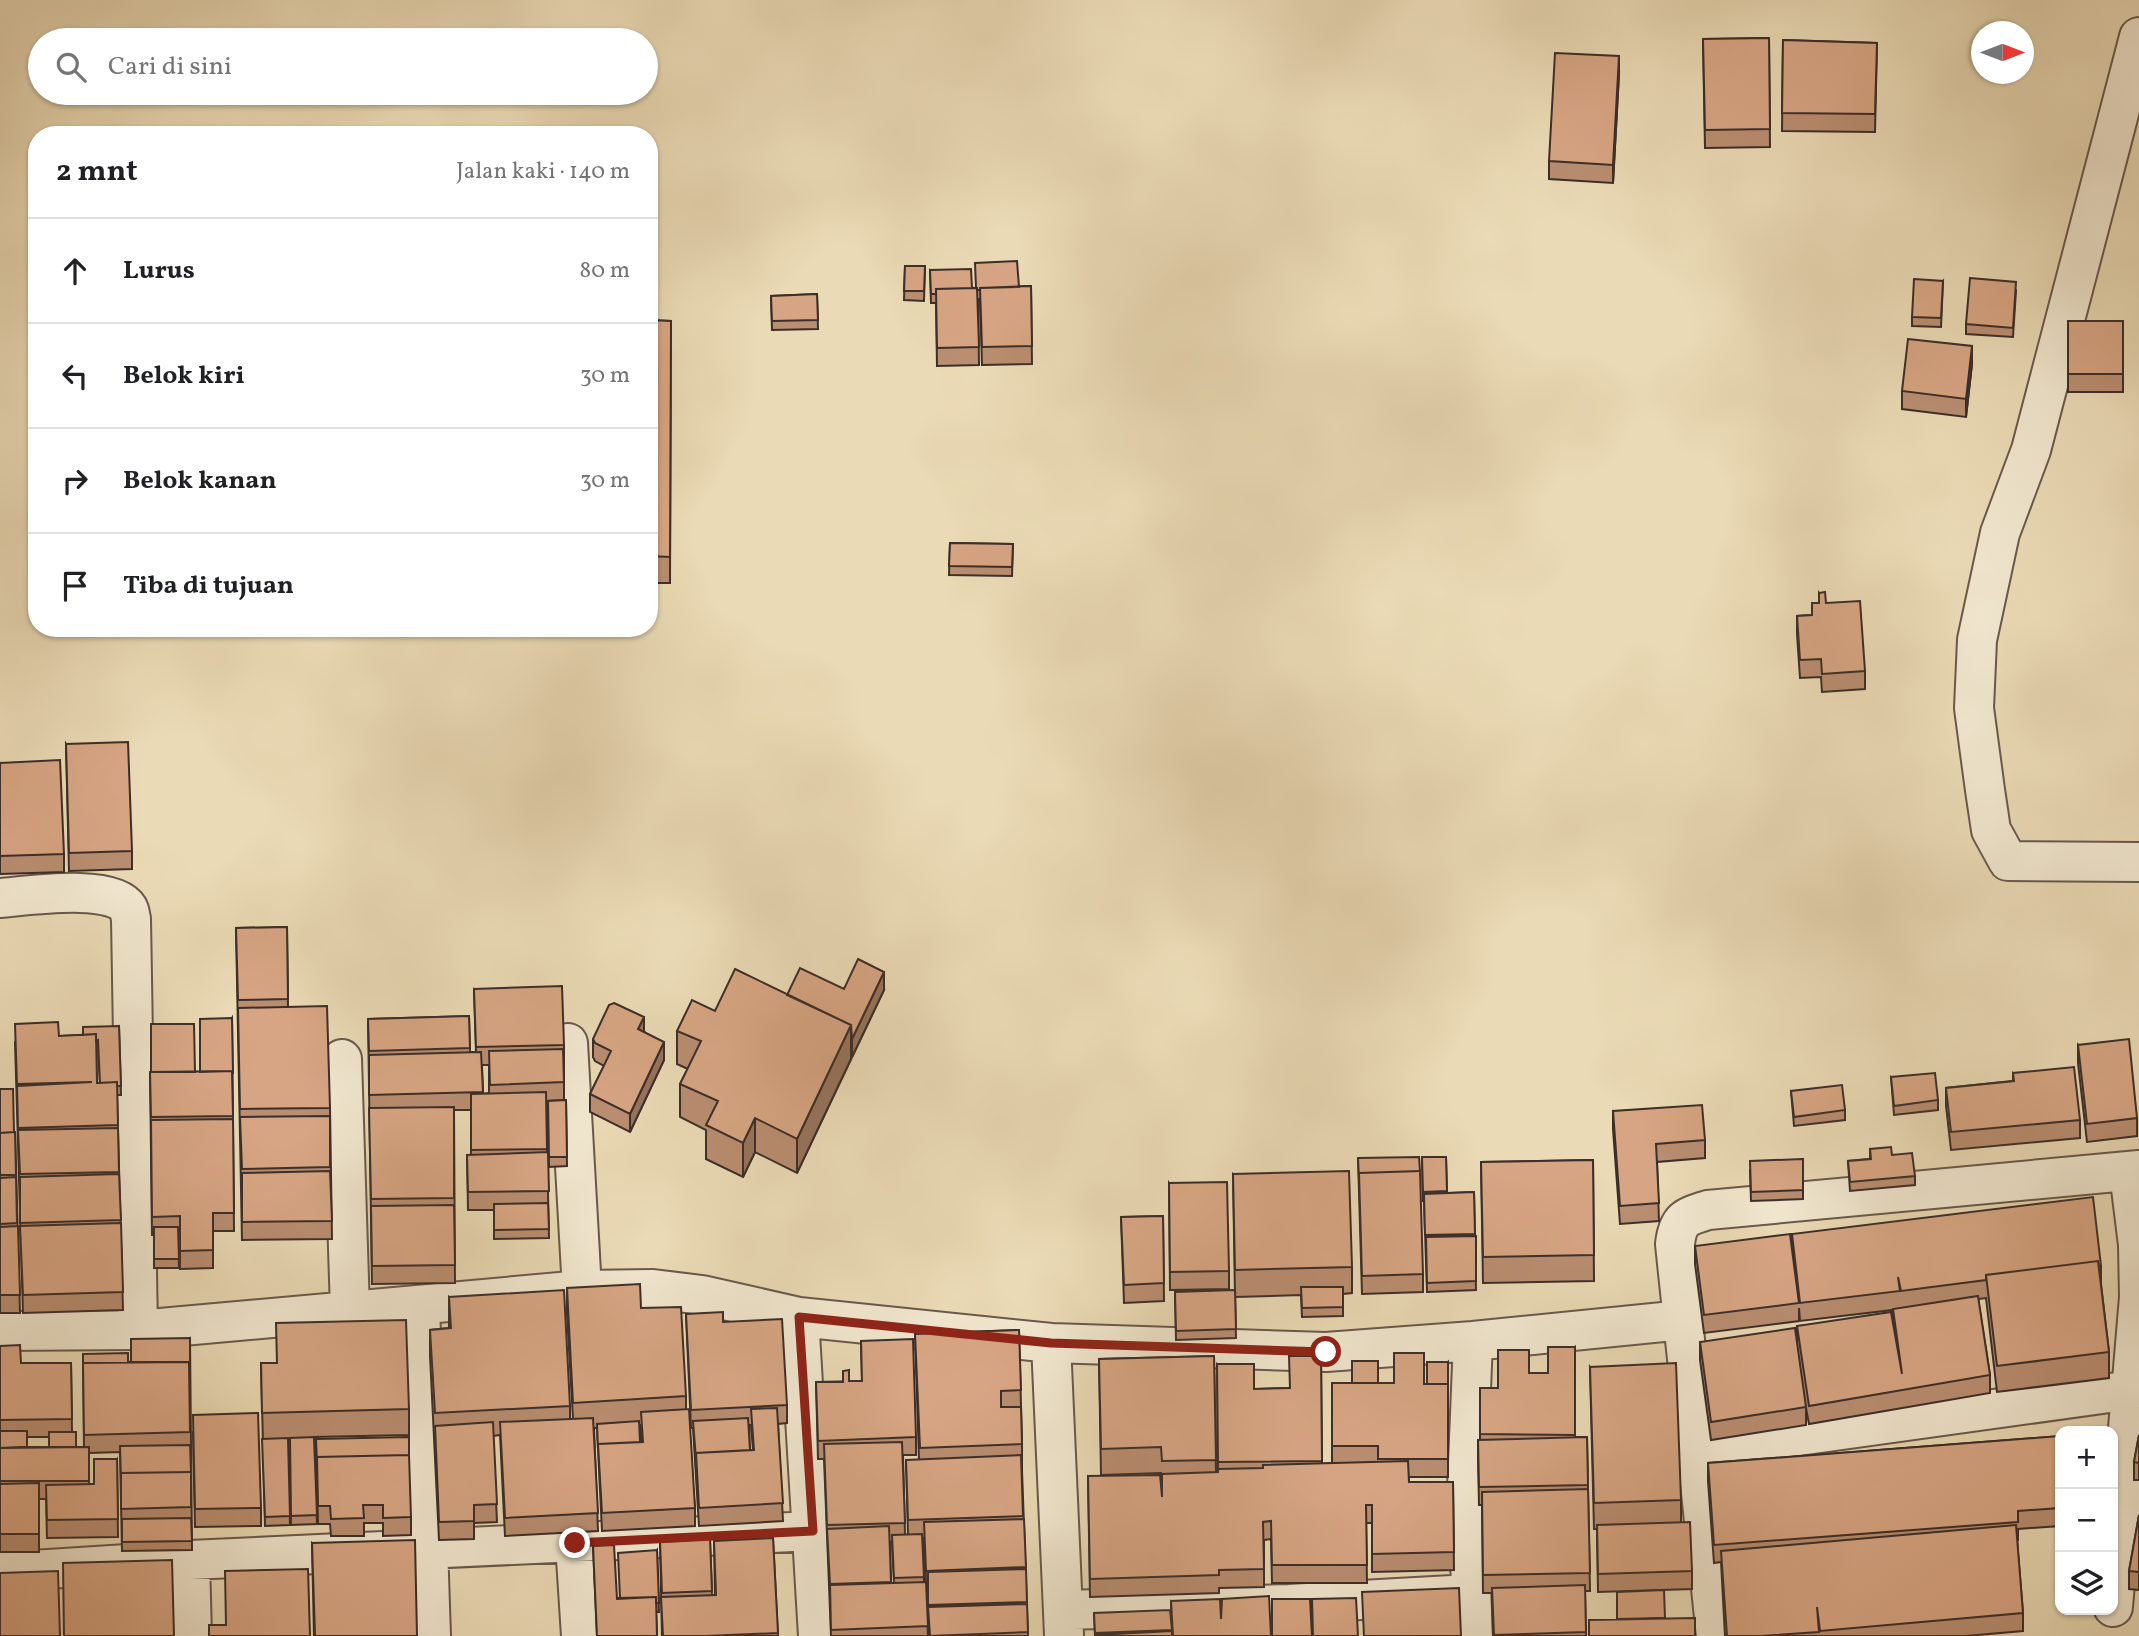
<!DOCTYPE html>
<html lang="id">
<head>
<meta charset="utf-8">
<style>
  :root { --surface:#fff; --page:#f2f2f2; --text:#202124; --muted:#757577; --line:#e0e0e0 }
  body { margin:0; font-family:Vollkorn,serif; background:var(--page); color:var(--text) }
  .controls { position:absolute; right:21px; bottom:21px; display:grid; overflow:hidden; border-radius:14px; box-shadow:0 2px 5px #0004 }
  .controls button { width:63px; height:63px; display:grid; place-items:center; padding:0; border:0; border-bottom:2px solid var(--line); background:var(--surface); color:var(--text); font:35px sans-serif }
  .compass { position:absolute; left:1971px; top:21px; width:63px; height:63px; border-radius:50%; background:var(--surface); box-shadow:0 2px 5px #0004; rotate:90deg }
  .stop { position:absolute; width:21px; height:21px; margin:-16px; border:5px solid #8f2418; border-radius:50%; background:#fff }
  .stop.end { background:#8f2418; border-color:#fff; box-shadow:0 2px 7px #0008 }
  .list { margin:0; padding:0; list-style:none }
  h2 { display:flex; justify-content:space-between; align-items:center; height:91px; margin:0; padding:0 28px; font-size:30px }
  h2 small { font-size:23px; font-weight:400; color:var(--muted) }
  .list li { display:grid; grid-template-columns:46px 1fr auto; gap:21px; align-items:center; box-sizing:border-box; height:105px; padding:0 28px; border-top:2px solid var(--line) }
  .list b { display:block; font-size:26px; white-space:nowrap }
  .list em { font-size:23px; font-style:normal; color:var(--muted) }
  .icon { flex:none; width:38px; height:38px; fill:none; stroke:currentColor; stroke-width:2; stroke-linecap:round; stroke-linejoin:round }
  .map { position:relative; flex:none; width:2139px; height:1636px; overflow:hidden }
  .search { position:absolute; background:var(--surface); box-shadow:0 2px 5px #0004; left:28px; top:28px; width:630px; height:77px; display:flex; align-items:center; gap:18px; box-sizing:border-box; padding:0 24px; border-radius:38px; color:var(--muted); font-size:26px }
  .panel { position:absolute; background:var(--surface); box-shadow:0 2px 5px #0004; left:28px; top:126px; width:630px; height:511px; border-radius:28px }
  .map>svg:first-child { display:block }
</style>
</head>
<body>
<div class="map">
<svg width="2139" height="1636" viewBox="0 0 2139 1636">
  <rect width="100%" height="100%" fill="#eadab5"/>
  <filter id="stains"><feTurbulence type="fractalNoise" baseFrequency=".00286" numOctaves="4"/><feColorMatrix values="0 0 0 0 .2 0 0 0 0 .09 0 0 0 0 .02 0 0 0 .5 -.17"/></filter>
  <radialGradient id="worn" r=".72"><stop offset=".6" stop-color="#630" stop-opacity="0"/><stop offset="1" stop-color="#630" stop-opacity=".3"/></radialGradient>
  <g fill="none" stroke-linecap="round" stroke-linejoin="round">
    <g stroke="#68594c" stroke-width="42">
      <path id="minor" d="M2139,37L2031,450L2000,533L1977,640L1974,708L1985,790L1991,830L2008,861L2139,862
        M0,898C27,896 113,883 128,908C130,911 130,915 131,919L138,1330
        M568,1043L582,1290
        M342,1059L350,1311
        M420,1305L431,1636
        M799,1317L818,1636
        M0,1331L138,1330L582,1290L653,1289L702,1295L799,1317L1051,1343L1326,1352L1473,1341L1683,1320
        M1473,1341L1467,1487L1473,1636
        M1051,1343L1064,1634
        M1697,1450L2131,1390
        M575,1543L581,1636
        M190,1560L192,1636
        M0,1572L190,1560L813,1531
        M2113,1607L2139,1297L2138,1245L2129,1172
        M1063,1610L1289,1604L1470,1594
        M1716,1636L1675,1244C1678,1219 1685,1217 1708,1210L2139,1170"/>
    </g>
    <use href="#minor" stroke="#f1e7cf" stroke-width="38"/>
  </g>
  <path fill="#b98e71" stroke="#3c2e29" stroke-width="2" fill-rule="evenodd" d="M1769,38L1770,147L1705,148L1703,39Z
    M1783,40L1877,43L1875,132L1782,131Z
    M1619,74L1613,183L1549,179V161Z
    M905,266H925L924,301L904,300Z
    M930,270L972,288L1031,286L1032,364L982,365L980,299H978L979,365L937,366L936,303H931Z
    M1943,281L1941,327L1912,326V317Z
    M2016,291L2013,337L1966,334V324Z
    M817,294L818,329L772,330L771,296Z
    M649,320L671,321L670,583H649Z
    M2068,321H2123V392H2068Z
    M1972,364L1966,417L1902,409V391Z
    M950,543L1013,544L1012,576L949,575Z
    M1819,593L1826,603L1865,671V689L1822,692L1821,677L1800,678L1797,634V616L1812,615V603H1819Z
    M66,744L132,851V869L69,871Z
    M0,763L64,854V872L0,874Z
    M287,927L288,1007L330,1108L332,1239L242,1240L236,928Z
    M474,989L564,1045V1100L546,1101L549,1238L494,1239V1210H468L467,1155H471V1110H454L455,1283L372,1284L368,1019L469,1016L470,1052H476ZM482,1065H489V1093L483,1094Z
    M844,989L884,990L797,1173L755,1152L743,1177L706,1159V1130L680,1117V1084L688,1069L677,1064V1031L715,1011L787,995Z
    M232,1018L234,1231H213V1268L180,1269V1234H178L179,1268H154V1235H152L150,1072H200Z
    M119,1026L121,1095H117L123,1310L23,1313L15,1042L59,1036L83,1035ZM96,1050H98L100,1083H97Z
    M644,1031L664,1060L630,1132L590,1112V1094L604,1066L595,1061L593,1057V1039Z
    M2078,1045L2137,1118V1136L2087,1142L2078,1063Z
    M2013,1073L2080,1120V1138L1951,1150L1946,1106V1088L2013,1081Z
    M1891,1077L1938,1100V1110L1894,1115Z
    M0,1089L14,1132H15L20,1313H0Z
    M1791,1091L1845,1110V1120L1794,1126Z
    M566,1100L567,1166L549,1167L548,1101Z
    M1613,1111L1705,1140V1158L1657,1162L1659,1221L1620,1224L1613,1129Z
    M1870,1149L1892,1155L1915,1176V1185L1850,1191L1848,1161L1870,1159Z
    M1422,1157H1446L1447,1193L1474,1192L1476,1290L1427,1292L1424,1201H1423Z
    M1358,1158L1423,1274V1292L1362,1294Z
    M1803,1159V1199L1751,1201L1750,1170Z
    M1593,1160L1594,1281L1483,1283L1481,1162Z
    M1233,1174L1352,1267V1293L1343,1294V1316L1302,1317L1301,1295L1235,1297Z
    M1169,1183L1229,1271V1289L1170,1290Z
    M1163,1216L1164,1301L1124,1303L1121,1217Z
    M1792,1234L2101,1266V1284L2109,1352V1378L1997,1392L1986,1298L1978,1299L1990,1375V1393L1809,1424L1806,1408V1425L1711,1440L1700,1360V1342L1797,1344V1326L1893,1321V1310L1800,1321L1799,1308V1321L1704,1333L1695,1264V1246L1792,1247Z
    M567,1288L641,1308L686,1396V1410L695,1508V1526L602,1531L597,1428H594L598,1531L505,1536L500,1435L493,1436L497,1522L474,1523V1539L439,1540L430,1356V1330L449,1328V1297L570,1406V1419H573L567,1314ZM639,1425H641L642,1442H640Z
    M1235,1290L1236,1338L1176,1340L1175,1292Z
    M686,1314L723,1322L787,1405V1423L778,1424L783,1521L699,1526L693,1428H691ZM749,1425H751L753,1450H750Z
    M1019,1330L1022,1444V1470L1028,1636H929L928,1589H926L928,1636H831L824,1459H818L816,1382L862,1381L861,1341L916,1437V1455H903L905,1535H908L906,1460H919L915,1334ZM922,1538H924L926,1582H924ZM892,1541L894,1583H891L890,1542Z
    M190,1338L192,1550L122,1551L120,1452L89,1453V1484H94L117,1459L118,1537L47,1538L46,1499H39V1552H0V1346L21,1363H71L72,1432L76,1447H84L83,1354L131,1362ZM27,1437H49V1447H27Z
    M1575,1347V1437H1587L1590,1591H1585L1586,1636H1493L1492,1593H1483L1482,1505H1479L1478,1458V1440H1480V1388H1498L1529,1373H1548Z
    M1214,1356L1216,1472H1218L1217,1364L1254,1389L1289,1388L1321,1356L1322,1464L1332,1463V1383L1427,1384L1448,1362V1477H1409V1482H1453L1454,1570L1372,1572V1523H1366L1367,1583H1272L1271,1539L1264,1540V1587L1219,1588V1593L1090,1597L1088,1476L1162,1493L1161,1473L1101,1475L1099,1359Z
    M261,1363L409,1409V1435L314,1437L317,1524L291,1525L290,1438H300H288L290,1525L265,1526Z
    M1590,1367L1681,1500V1522L1692,1571V1589L1598,1592L1597,1529H1594Z
    M193,1433L261,1508V1526L195,1527Z
    M2139,1435V1480H2134V1462Z
    M2060,1436V1526L2018,1529V1540H2017L2023,1613V1631L1966,1636H1725L1721,1562L1714,1563L1708,1481V1463Z
    M316,1439L411,1517V1535L383,1536V1523H364V1536H331L330,1524H318Z
    M2139,1515V1590L2129,1589V1571Z
    M773,1538L778,1636H662L660,1542L710,1539L712,1595H715L714,1541Z
    M312,1543L417,1636H314Z
    M593,1546L617,1599L619,1598L657,1550L659,1612H656L657,1636H597Z
    M1171,1601L1221,1619L1271,1636H1095L1094,1613L1171,1621Z"/>
  <path fill="#96745c" stroke="#3c2e29" stroke-width="2" d="M1619,56V74L1613,183V165Z
    M1972,346V364L1966,417V399Z
    M884,972V990L852,1057V1039Z
    M644,1017V1035L638,1029Z
    M851,1025V1059L797,1173V1139Z
    M664,1042V1060L630,1132V1114Z
    M755,1118V1152L743,1177V1143Z"/>
  <path fill="#d7a583" stroke="#3c2e29" stroke-width="2" d="M1769,38L1770,129L1705,130L1703,39Z
    M1783,40L1877,43L1875,114L1782,113Z
    M1555,53L1619,56L1613,165L1549,161Z
    M1017,261L1019,287L980,288V290H977V288H976L975,263Z
    M905,266H925L924,291H904Z
    M971,269L972,288L936,289V294H931L930,270Z
    M1970,278L2016,282L2013,328L1966,324Z
    M1914,279L1943,281L1941,318L1912,317Z
    M1031,286L1032,346L982,347L980,288Z
    M977,288L979,347L937,348L936,289Z
    M817,294L818,320L772,321L771,296Z
    M649,320L671,321L670,557L649,556Z
    M2068,321H2123V374H2068Z
    M1908,339L1972,346L1966,399L1902,391Z
    M950,543L1013,544L1012,567L949,566Z
    M1825,592L1826,603L1860,601L1865,671L1822,674L1821,659L1800,660L1797,616L1812,615V603H1819V593Z
    M128,742L132,851L69,853L66,744Z
    M60,760L64,854L0,856V763Z
    M287,927L288,999L238,1000L236,928Z
    M858,959L884,972L852,1039L851,1025L787,995L800,968L844,989Z
    M735,969L851,1025L797,1139L755,1118L743,1143L706,1125L718,1101L680,1084L701,1041L677,1031L692,1000L715,1011Z
    M562,986L564,1045L476,1047L474,989Z
    M614,1003L644,1017L638,1029L664,1042L630,1114L590,1094L611,1051L595,1043L593,1039L609,1005Z
    M327,1006L330,1108L240,1109L238,1008Z
    M469,1016L470,1048L369,1051L368,1019Z
    M232,1018L233,1074L232,1071L200,1072V1019Z
    M58,1022L59,1036L96,1034L97,1083L117,1082L118,1125L18,1128L17,1086L92,1082L17,1084L15,1024Z
    M151,1024H194L195,1072H151Z
    M119,1026L121,1086H117V1082L100,1083L98,1040L96,1041V1034L83,1035V1027Z
    M2129,1039L2137,1118L2087,1124L2078,1045Z
    M563,1049L564,1082L490,1085L489,1051Z
    M481,1052L483,1092L369,1095V1055Z
    M2074,1067L2080,1120L1951,1132L1946,1088L2014,1081L2013,1073Z
    M232,1071L233,1116L151,1117L150,1072Z
    M1935,1073L1938,1100L1894,1106L1891,1077Z
    M1842,1085L1845,1110L1794,1117L1791,1091Z
    M0,1089H13L14,1132L0,1133Z
    M546,1092L547,1149L471,1150V1094Z
    M566,1100L567,1157H549L548,1101Z
    M1702,1105L1705,1140L1656,1144L1659,1203L1620,1206L1613,1111Z
    M454,1107V1198L371,1199L369,1108Z
    M330,1116V1167L242,1169L240,1117Z
    M233,1119L234,1213H213V1250L180,1251V1216L152,1217L151,1120Z
    M118,1128L119,1172L20,1174L18,1130Z
    M15,1132L16,1175H0V1133Z
    M1891,1147L1892,1155L1912,1153L1915,1176L1850,1182L1848,1161L1871,1159L1870,1149Z
    M548,1152L549,1191L468,1192L467,1155Z
    M1419,1157L1420,1171L1359,1173V1179L1358,1158Z
    M1422,1157H1446L1447,1191L1423,1192Z
    M1803,1159V1190L1751,1192L1750,1161Z
    M1593,1160L1594,1255L1483,1257L1481,1162Z
    M330,1171L332,1221L242,1222V1173Z
    M1349,1171L1352,1267L1235,1270L1233,1174Z
    M1420,1171L1423,1274L1362,1276L1359,1173Z
    M119,1174L121,1220L20,1223V1177Z
    M16,1177L17,1223L0,1224V1178Z
    M1227,1182L1229,1271L1170,1272L1169,1183Z
    M1474,1192L1475,1234L1425,1235L1424,1194Z
    M2093,1197L2101,1266L2099,1267L2098,1261L1986,1275V1280L1901,1291L1898,1277L1900,1291L1800,1303L1792,1234Z
    M548,1203L549,1229L494,1230V1204Z
    M454,1205L455,1265L372,1266L371,1206Z
    M1163,1216L1164,1283L1124,1285L1121,1217Z
    M121,1223L123,1292L23,1295L20,1226Z
    M18,1226L20,1295H0V1227Z
    M154,1227H178L179,1259H154Z
    M1790,1234L1799,1303L1704,1315L1695,1246Z
    M1476,1236V1281L1427,1283L1426,1237Z
    M2098,1261L2109,1352L1997,1366L1986,1275Z
    M640,1284L641,1308L681,1307L686,1396L573,1403L567,1288Z
    M1301,1287H1343V1307L1302,1308Z
    M564,1290L570,1406L435,1413L430,1330L451,1328L449,1297Z
    M1235,1290L1236,1329L1176,1331L1175,1292Z
    M1978,1296L1990,1375L1809,1406L1797,1326L1891,1312L1902,1374L1893,1309Z
    M723,1312V1322L782,1319L787,1405L691,1410L686,1314Z
    M406,1320L409,1409L262,1413L261,1363H277L276,1323Z
    M1795,1328L1806,1407L1711,1422L1700,1342Z
    M1019,1330L1021,1390L1001,1391V1407H1021L1022,1444L920,1448L915,1334Z
    M190,1338V1368H189V1362H131V1339Z
    M913,1339L916,1437L818,1441L816,1382H843V1371L849,1370V1381H862L861,1341Z
    M20,1345L21,1363H71L72,1419L0,1420V1346Z
    M1548,1347H1575V1435L1480,1434V1388H1498V1350H1529V1373H1548Z
    M128,1353V1363H83V1354Z
    M1394,1353H1424V1384H1448V1459H1378V1446H1332V1383H1394Z
    M1214,1356L1216,1460L1162,1461L1161,1447L1101,1449L1099,1359Z
    M1289,1356H1321L1322,1461L1218,1462L1217,1364H1254V1389L1290,1388Z
    M1352,1361H1378V1383H1352Z
    M189,1362L190,1432L84,1435L83,1363Z
    M1427,1362H1448V1384H1427Z
    M1676,1363L1681,1500L1594,1503L1590,1367Z
    M777,1408L783,1503L699,1508L696,1453L754,1450L751,1409Z
    M689,1409L695,1508L602,1513L598,1444L643,1442L641,1412Z
    M258,1413L261,1508L195,1509L193,1415Z
    M593,1418L598,1513L505,1518L500,1422Z
    M748,1418L750,1450L696,1453V1459L693,1421Z
    M639,1421L640,1442L598,1444V1450L597,1424Z
    M493,1422L497,1504L474,1505V1521L439,1522L435,1426Z
    M0,1431H27V1447L0,1448Z
    M49,1432H76V1447H49Z
    M2139,1435V1463L2134,1462Z
    M2060,1436V1508L2018,1511V1522L1714,1545L1708,1463Z
    M314,1437L317,1515L291,1516L290,1438Z
    M409,1437V1455L317,1457V1463L316,1439Z
    M1587,1437L1588,1485L1479,1487L1478,1440Z
    M288,1438L290,1516L265,1517L262,1439Z
    M902,1442L905,1523L827,1525L824,1444Z
    M190,1445L191,1472L121,1473V1479L120,1446Z
    M89,1447V1481H0V1448Z
    M409,1455L411,1517L383,1518V1505H363L364,1518L331,1519L330,1506H318L317,1457Z
    M1021,1455L1023,1516L908,1520L906,1460Z
    M94,1459H117L118,1519L47,1520L46,1485L94,1484Z
    M1408,1461L1409,1482H1453L1454,1552L1372,1554V1505H1366L1367,1565H1272L1271,1521L1263,1522L1264,1569L1219,1570V1575L1090,1579L1088,1476L1160,1475L1162,1497V1474L1218,1472V1469L1263,1468V1465Z
    M191,1472V1507L121,1509V1473Z
    M39,1483V1534H0V1484Z
    M1588,1489L1590,1573L1483,1575L1482,1492Z
    M2139,1515V1572L2129,1571Z
    M191,1518L192,1541L122,1542V1519Z
    M1024,1519L1026,1567L926,1571L924,1522Z
    M1690,1522L1692,1571L1598,1574L1597,1525Z
    M2016,1525L2023,1613L1820,1631L1817,1607L1819,1632L1760,1636H1727L1721,1551Z
    M889,1526L891,1582L830,1584L827,1529Z
    M922,1534L924,1577L894,1578L892,1535Z
    M773,1538L778,1633L706,1636H663L661,1597L716,1595L714,1541Z
    M710,1539L712,1591L662,1593L660,1542Z
    M415,1540L417,1636H315L312,1543Z
    M614,1545L617,1599L656,1597L657,1636H597L593,1546Z
    M657,1550L659,1603H656V1597L620,1598L618,1553Z
    M172,1560L174,1636H64L63,1563Z
    M308,1569L310,1636H209V1625H226L225,1571Z
    M1026,1569L1027,1602L928,1605V1572Z
    M58,1571L60,1636H0V1573Z
    M926,1582L928,1626L831,1630L830,1585Z
    M1585,1585L1586,1632L1494,1635L1492,1588Z
    M1459,1588L1461,1636H1364L1362,1592Z
    M1664,1590L1665,1618L1617,1619V1592Z
    M1269,1596L1271,1636H1173L1171,1601L1220,1599L1221,1619L1222,1599Z
    M1356,1598L1358,1636H1313L1312,1599Z
    M1272,1599H1310L1312,1636H1272Z
    M1027,1604L1028,1632L930,1636L928,1607Z
    M1170,1610L1172,1630L1095,1633L1094,1613Z
    M1695,1618V1636H1589V1620Z
    M1172,1631V1636H1095V1635Z"/>
  <g fill="none" stroke-linecap="round" stroke-linejoin="round">
    <path stroke="#8f2418" stroke-width="9" d="M575,1543L813,1531L799,1317L1051,1343L1326,1352"/>
  </g>
  <rect width="100%" height="100%" filter="url(#stains)"/>
  <rect width="100%" height="100%" fill="url(#worn)"/>
</svg>
<div class="controls">
<button>+</button>
<button>−</button>
<button><svg class="icon" aria-label="layers" viewBox="0 0 24 24"><path d="M12 4l9 5-9 5-9-5zM3 14l9 5 9-5"/></svg></button>
</div>
<svg class="compass" viewBox="-18 -18 36 36"><path d="M0-13l5 13h-10z" fill="#e53935"/><path d="M0 13l5-13h-10z" fill="#757577"/></svg>
<div class="stop" style="left:1326px;top:1352px"></div>
<div class="stop end" style="left:575px;top:1543px"></div>
<div class="search"><svg class="icon" aria-label="search" viewBox="0 0 24 24"><circle cx="10" cy="10" r="6"/><path d="M15 15l6 6"/></svg>Cari di sini</div>
<section class="panel">
<h2>2 mnt<small>Jalan kaki · 140 m</small></h2>
<ul class="list">
<li><svg class="icon" aria-label="ahead" viewBox="0 0 24 24"><path d="M12 20V5M6 11l6-6 6 6"/></svg><div><b>Lurus</b></div><em>80 m</em></li>
<li><svg class="icon" aria-label="left" viewBox="0 0 24 24"><path d="M17 20v-9H6M10 6l-5 5 5 5"/></svg><div><b>Belok kiri</b></div><em>30 m</em></li>
<li><svg class="icon" aria-label="right" viewBox="0 0 24 24"><path d="M7 20v-9h11M14 6l5 5-5 5"/></svg><div><b>Belok kanan</b></div><em>30 m</em></li>
<li><svg class="icon" aria-label="arrive" viewBox="0 0 24 24"><path d="M6 21V4h12l-3 4 3 4H6"/></svg><div><b>Tiba di tujuan</b></div></li>
</ul>
</section>
</div>
</body>
</html>
